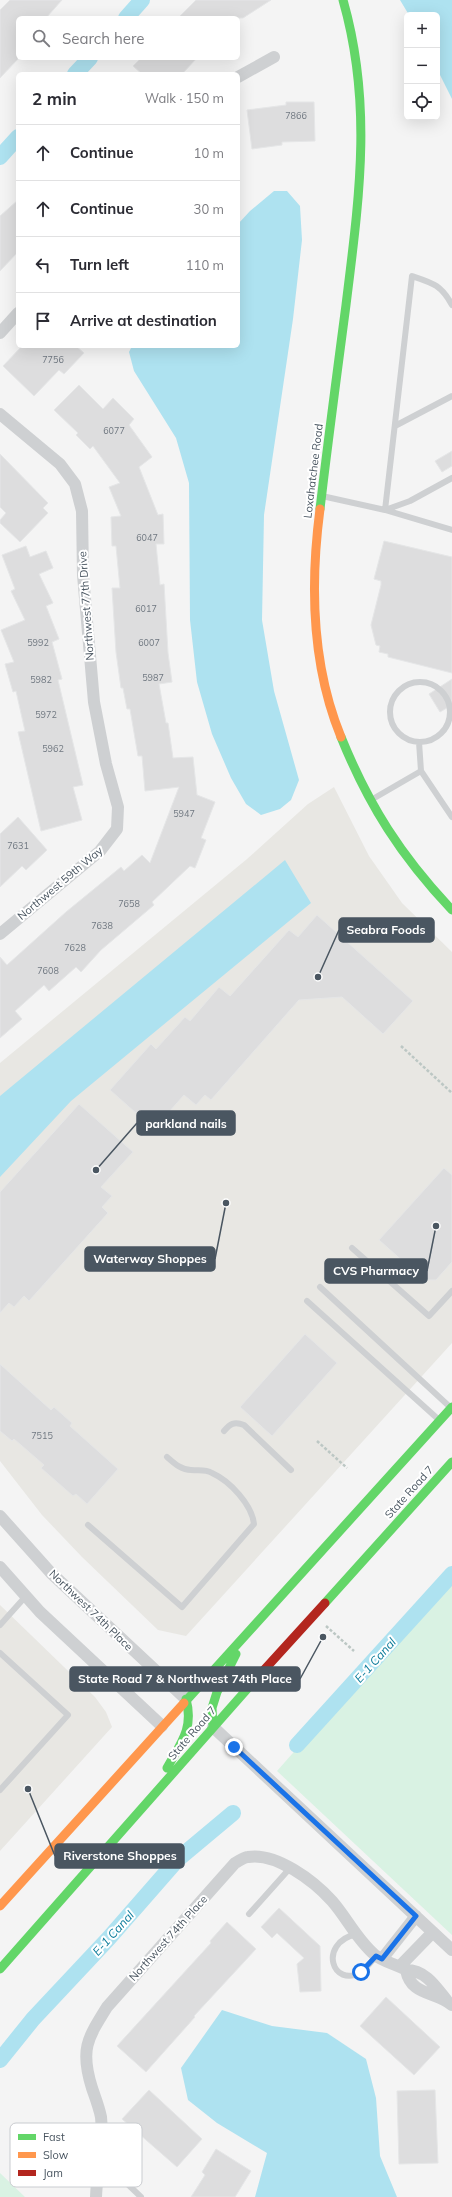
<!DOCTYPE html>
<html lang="en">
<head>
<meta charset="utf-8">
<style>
  :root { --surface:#fff; --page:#f7f7f7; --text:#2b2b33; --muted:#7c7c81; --line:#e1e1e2 }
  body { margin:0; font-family:Mulish,sans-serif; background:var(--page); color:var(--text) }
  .controls { position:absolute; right:12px; top:12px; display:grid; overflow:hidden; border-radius:6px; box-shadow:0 4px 16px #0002 }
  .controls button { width:36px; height:36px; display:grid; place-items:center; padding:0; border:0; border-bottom:1px solid var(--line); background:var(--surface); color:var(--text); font:20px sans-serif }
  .stop { position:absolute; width:12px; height:12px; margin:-9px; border:3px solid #1a73e8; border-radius:50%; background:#fff }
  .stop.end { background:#1a73e8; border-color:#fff; box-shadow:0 1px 4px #0008 }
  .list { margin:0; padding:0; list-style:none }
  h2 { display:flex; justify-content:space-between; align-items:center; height:52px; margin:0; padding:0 16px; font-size:17px }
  h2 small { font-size:13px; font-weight:400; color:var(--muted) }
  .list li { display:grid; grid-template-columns:26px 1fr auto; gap:12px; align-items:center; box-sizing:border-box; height:56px; padding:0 16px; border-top:1px solid var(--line) }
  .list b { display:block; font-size:15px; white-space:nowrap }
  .list em { font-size:13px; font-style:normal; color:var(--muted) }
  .icon { flex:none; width:22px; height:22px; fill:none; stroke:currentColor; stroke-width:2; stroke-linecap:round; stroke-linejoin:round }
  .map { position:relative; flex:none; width:452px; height:2197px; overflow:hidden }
  .search { position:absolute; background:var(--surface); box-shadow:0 4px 16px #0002; left:16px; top:16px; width:224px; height:44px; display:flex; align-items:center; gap:10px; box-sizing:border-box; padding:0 14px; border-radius:6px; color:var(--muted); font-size:15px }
  .panel { position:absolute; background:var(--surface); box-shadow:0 4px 16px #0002; left:16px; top:72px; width:224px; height:276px; border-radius:6px }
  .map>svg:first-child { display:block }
</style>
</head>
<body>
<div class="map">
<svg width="452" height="2197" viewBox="0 0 452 2197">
  <rect width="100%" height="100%" fill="#f4f4f4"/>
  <path fill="#e8e7e3" d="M334,787L369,856L402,903L452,952V1343L186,1636L158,1630L82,1557L42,1515L0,1461V1063L247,859L308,804Z
    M0,1605L95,1697L106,1712L112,1727L0,1851Z"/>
  <path fill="#d9f2e3" d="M452,1573V1935L277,1771Z
    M0,2173L25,2197H0Z"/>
  <path fill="#aee2f0" d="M400,0H452V99L437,69V15H409Z
    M274,191H287L300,206L302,240L293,319L264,515L262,620L274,691L299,780L291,800L280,809L261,815L246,804L231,778L212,734L197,682L190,620L189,483L176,438L134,371L129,352L132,346H238V224L250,211Z
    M285,860L311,903L71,1101L0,1177V1096Z
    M222,2010L272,2026L327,2033L366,2059L376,2098L380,2156L397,2197H255L267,2153L217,2123L188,2100L181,2068Z"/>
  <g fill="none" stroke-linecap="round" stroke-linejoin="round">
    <path stroke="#aee2f0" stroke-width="16" d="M126,18L142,0
      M75,74L90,58
      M0,157L18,137
      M297,1745L452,1574
      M0,2060L33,2019L109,1938L178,1859L233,1813"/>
  </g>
  <path fill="#ddddde" stroke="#e5e6e7" d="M10,0H62L46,18H18V59L0,78V10Z
    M196,0H271L243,18H178Z
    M141,58H197L182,74H142L133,66Z
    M286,102H314L315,141L282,142V145L252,149L247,110L286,105Z
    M18,200V252L0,271V216Z
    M22,346H76L84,353L64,374L59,370L34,396L3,366Z
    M79,385L103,409L113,398L134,419L129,425L152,457L139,467L158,515L163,514L164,544H156L160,585L164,584L168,653L172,682L159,684L166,723H168L173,758L193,757L197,795L215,802L201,838L206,840L195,868L190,866L152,902L154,905L101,950L81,972L76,967L49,991L44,985L15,1011L22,1019L0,1038V957L7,965L66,912L121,867L124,871L142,855L150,863L179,787L145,791L142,756H138L130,709H127L123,688H121L116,652L112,588H120L116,546H112L111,517L121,516L109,487L120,483L93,446L90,449L76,435L78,433L54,410Z
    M452,451V466L442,472L435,461Z
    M0,454L48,503L43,508L48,513L20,542L0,523V520L6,513L0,507Z
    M384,541L452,557V673L388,657V654L379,652L380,646L376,645L371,625L381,585V581L374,579Z
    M26,546L30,557L46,551L53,568L39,574L53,603L46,606L59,639L52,642L62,679L58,680L83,785L73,787L82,820L41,831L18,732L25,731L16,691L13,692L5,664L14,662L1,630L25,620L11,591L15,589L2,555Z
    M452,679V705L440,712L429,694Z
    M18,817L47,850L26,870L22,866L0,887V834Z
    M317,915L413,1001L383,1034L342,997L299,1000L211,1100L205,1095L196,1105L184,1095L154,1129L110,1090L151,1044L156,1049L185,1017L190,1021L219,987L230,996L289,930L298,937Z
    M79,1104L133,1152L101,1187L112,1196L102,1207L108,1213L29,1301L24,1296L14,1307L9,1303L0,1313V1192Z
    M444,1168L452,1175V1262L436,1280H424L379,1240Z
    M305,1334L337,1363L272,1436L240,1407Z
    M0,1364L51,1410L54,1407L72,1423L70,1426L118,1469L87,1504L76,1494L73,1496L41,1468L44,1465L14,1439L12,1441L0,1431Z
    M279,1908L320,1946L321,1991L300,1992L297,1964L304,1958L277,1933L272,1938L261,1927Z
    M227,1922L256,1949L194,2016L195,2017L146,2072L117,2046L211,1943L210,1941Z
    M386,1997L440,2047L414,2075L360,2026Z
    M149,2090L202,2139L177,2167L122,2119Z
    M435,2090L438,2163L399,2164L397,2091Z
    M216,2149L251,2171L235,2197H191L205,2175L202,2172Z"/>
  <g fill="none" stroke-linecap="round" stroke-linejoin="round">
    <path stroke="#bcc7c4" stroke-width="2.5" stroke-dasharray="3 2" stroke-linecap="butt" d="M401,1046L452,1093
      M317,1441L347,1468
      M326,1626L354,1651"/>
    <path stroke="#ced0d2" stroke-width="6" d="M452,305C441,285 433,283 412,276L385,510L410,501L452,478
      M395,426L452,396
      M322,496L385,510L452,530
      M390 712a30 30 0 1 1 60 0a30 30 0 1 1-60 0Z
      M419,742L421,771
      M371,800L421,771L452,817
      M352,1248L429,1316L452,1291
      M320,1287L450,1407
      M307,1301L438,1419
      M224,1431C230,1424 234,1421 244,1425L291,1470
      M88,1525L182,1607L254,1524C252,1505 230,1481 212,1473C205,1469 199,1471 191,1470C181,1470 174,1463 167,1457
      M0,1625L26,1596
      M0,1653L68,1715L0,1790
      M249,1914L291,1867
      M356,1934C317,1944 333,1989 361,1972C367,1968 371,1962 376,1956
      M99,2170L117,2174L141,2197"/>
    <path stroke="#ced0d2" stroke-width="12" d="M238,77L274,57
      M0,333L18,313
      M0,414L60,464L75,484L82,511L83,575L94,702L106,764L118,807L117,829L100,851L0,934
      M0,1516L51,1573L186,1699
      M0,1567L40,1612L162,1726
      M213,1727L452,1950
      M382,1959L416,1916
      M400,1966L433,1932
      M406,1970C426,1970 436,1987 448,2002
      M96,2197C97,2169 104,2145 101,2117C99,2107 95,2097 92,2088C80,2050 87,2039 107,2007L235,1863C239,1861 244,1857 248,1857C276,1852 314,1881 332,1901C347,1918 357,1940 375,1955C383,1962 397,1964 406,1970C411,1996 435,1991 452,2005"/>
    <path stroke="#63d668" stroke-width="9" d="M320,509C328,441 337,373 346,305C359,199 373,105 343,0
      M341,737C369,806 401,856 452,910
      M325,1603L452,1462
      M184,1703L452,1407
      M213,1727L212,1708L217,1692L236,1654
      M167,1768C181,1743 194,1728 186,1699
      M0,1969L264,1670"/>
    <path stroke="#ff974d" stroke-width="9" d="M320,509C310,585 311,664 341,737
      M0,1906L184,1703"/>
    <path stroke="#b3261e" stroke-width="9" d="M264,1670L325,1603"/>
  </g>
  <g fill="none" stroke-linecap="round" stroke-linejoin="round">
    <path stroke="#1a73e8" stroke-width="5" d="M234,1747L416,1916L382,1959L376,1956L361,1972"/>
  </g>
  <g text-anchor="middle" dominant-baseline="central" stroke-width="4" stroke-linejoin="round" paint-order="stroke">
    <g font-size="9" fill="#707881">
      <text x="296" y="115">7866</text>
      <text x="53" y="359">7756</text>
      <text x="114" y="430">6077</text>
      <text x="147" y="537">6047</text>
      <text x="146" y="608">6017</text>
      <text x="38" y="642">5992</text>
      <text x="149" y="642">6007</text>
      <text x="153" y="677">5987</text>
      <text x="41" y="679">5982</text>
      <text x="46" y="714">5972</text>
      <text x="53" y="748">5962</text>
      <text x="184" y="813">5947</text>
      <text x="18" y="845">7631</text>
      <text x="129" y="903">7658</text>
      <text x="102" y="925">7638</text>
      <text x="75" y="947">7628</text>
      <text x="48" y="970">7608</text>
      <text x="42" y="1435">7515</text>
    </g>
    <g font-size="11" fill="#4a5661" stroke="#fff">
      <text transform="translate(313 471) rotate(-83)">Loxahatchee Road</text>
      <text transform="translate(86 606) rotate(-94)">Northwest 77th Drive</text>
      <text transform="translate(60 883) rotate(-40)">Northwest 59th Way</text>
      <text transform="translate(409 1492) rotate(-48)">State Road 7</text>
      <text transform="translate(91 1610) rotate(44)">Northwest 74th Place</text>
      <text transform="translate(192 1733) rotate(-49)">State Road 7</text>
      <text transform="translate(168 1938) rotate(-48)">Northwest 74th Place</text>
    </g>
    <g font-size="12" font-style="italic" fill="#0c7c9b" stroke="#fff">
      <text transform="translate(375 1660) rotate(-48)">E-1 Canal</text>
      <text transform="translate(113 1933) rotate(-48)">E-1 Canal</text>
    </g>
  </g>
  <rect x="10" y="2123" width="132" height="64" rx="6" fill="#fff" stroke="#c9ccd0" stroke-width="1"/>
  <rect x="18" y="2134" width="18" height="6" fill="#63d668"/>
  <rect x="18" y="2152" width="18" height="6" fill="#ff974d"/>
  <rect x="18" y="2170" width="18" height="6" fill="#b3261e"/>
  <g font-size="11" fill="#4a5661">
    <text x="43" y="2141">Fast</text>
    <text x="43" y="2159">Slow</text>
    <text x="43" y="2177">Jam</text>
  </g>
  <path fill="none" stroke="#4a5661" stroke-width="1.5" d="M318 977L339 930M96 1170L137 1123M226 1203L215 1259M436 1226L427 1271M323 1637L300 1679M28 1789L55 1856"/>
  <g fill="#4a5661" stroke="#fff" stroke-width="1.5">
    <circle cx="318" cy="977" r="4"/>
    <circle cx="96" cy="1170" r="4"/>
    <circle cx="226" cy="1203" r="4"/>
    <circle cx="436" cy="1226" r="4"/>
    <circle cx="323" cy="1637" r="4"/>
    <circle cx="28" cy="1789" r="4"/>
  </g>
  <g fill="#4a5661" stroke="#4a5661" stroke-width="1.5">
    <rect x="339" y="918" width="95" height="24" rx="4"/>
    <rect x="137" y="1111" width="98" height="24" rx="4"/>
    <rect x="85" y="1247" width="130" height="24" rx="4"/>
    <rect x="325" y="1259" width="102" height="24" rx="4"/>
    <rect x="70" y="1667" width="230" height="24" rx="4"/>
    <rect x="55" y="1844" width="129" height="24" rx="4"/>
  </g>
  <g font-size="12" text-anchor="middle" font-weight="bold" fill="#fff">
    <text x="386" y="934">Seabra Foods</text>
    <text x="186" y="1128">parkland nails</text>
    <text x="150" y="1263">Waterway Shoppes</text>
    <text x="376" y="1275">CVS Pharmacy</text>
    <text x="185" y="1683">State Road 7 &amp; Northwest 74th Place</text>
    <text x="120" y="1860">Riverstone Shoppes</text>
  </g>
</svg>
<div class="controls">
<button>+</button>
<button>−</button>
<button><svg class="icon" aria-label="locate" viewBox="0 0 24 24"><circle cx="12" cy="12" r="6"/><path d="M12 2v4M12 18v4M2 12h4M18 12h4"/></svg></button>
</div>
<div class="stop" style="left:361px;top:1972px"></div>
<div class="stop end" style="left:234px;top:1747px"></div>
<div class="search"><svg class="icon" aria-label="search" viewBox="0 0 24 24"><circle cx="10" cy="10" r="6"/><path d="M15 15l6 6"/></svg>Search here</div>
<section class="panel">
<h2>2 min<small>Walk · 150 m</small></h2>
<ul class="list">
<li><svg class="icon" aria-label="ahead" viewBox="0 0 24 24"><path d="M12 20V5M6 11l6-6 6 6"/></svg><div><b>Continue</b></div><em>10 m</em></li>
<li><svg class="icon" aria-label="ahead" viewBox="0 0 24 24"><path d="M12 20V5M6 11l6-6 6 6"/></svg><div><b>Continue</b></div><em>30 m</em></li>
<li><svg class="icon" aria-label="left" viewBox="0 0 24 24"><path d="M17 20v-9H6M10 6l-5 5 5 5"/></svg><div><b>Turn left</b></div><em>110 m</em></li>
<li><svg class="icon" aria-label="arrive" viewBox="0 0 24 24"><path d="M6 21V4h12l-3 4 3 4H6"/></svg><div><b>Arrive at destination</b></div></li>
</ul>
</section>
</div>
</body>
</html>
